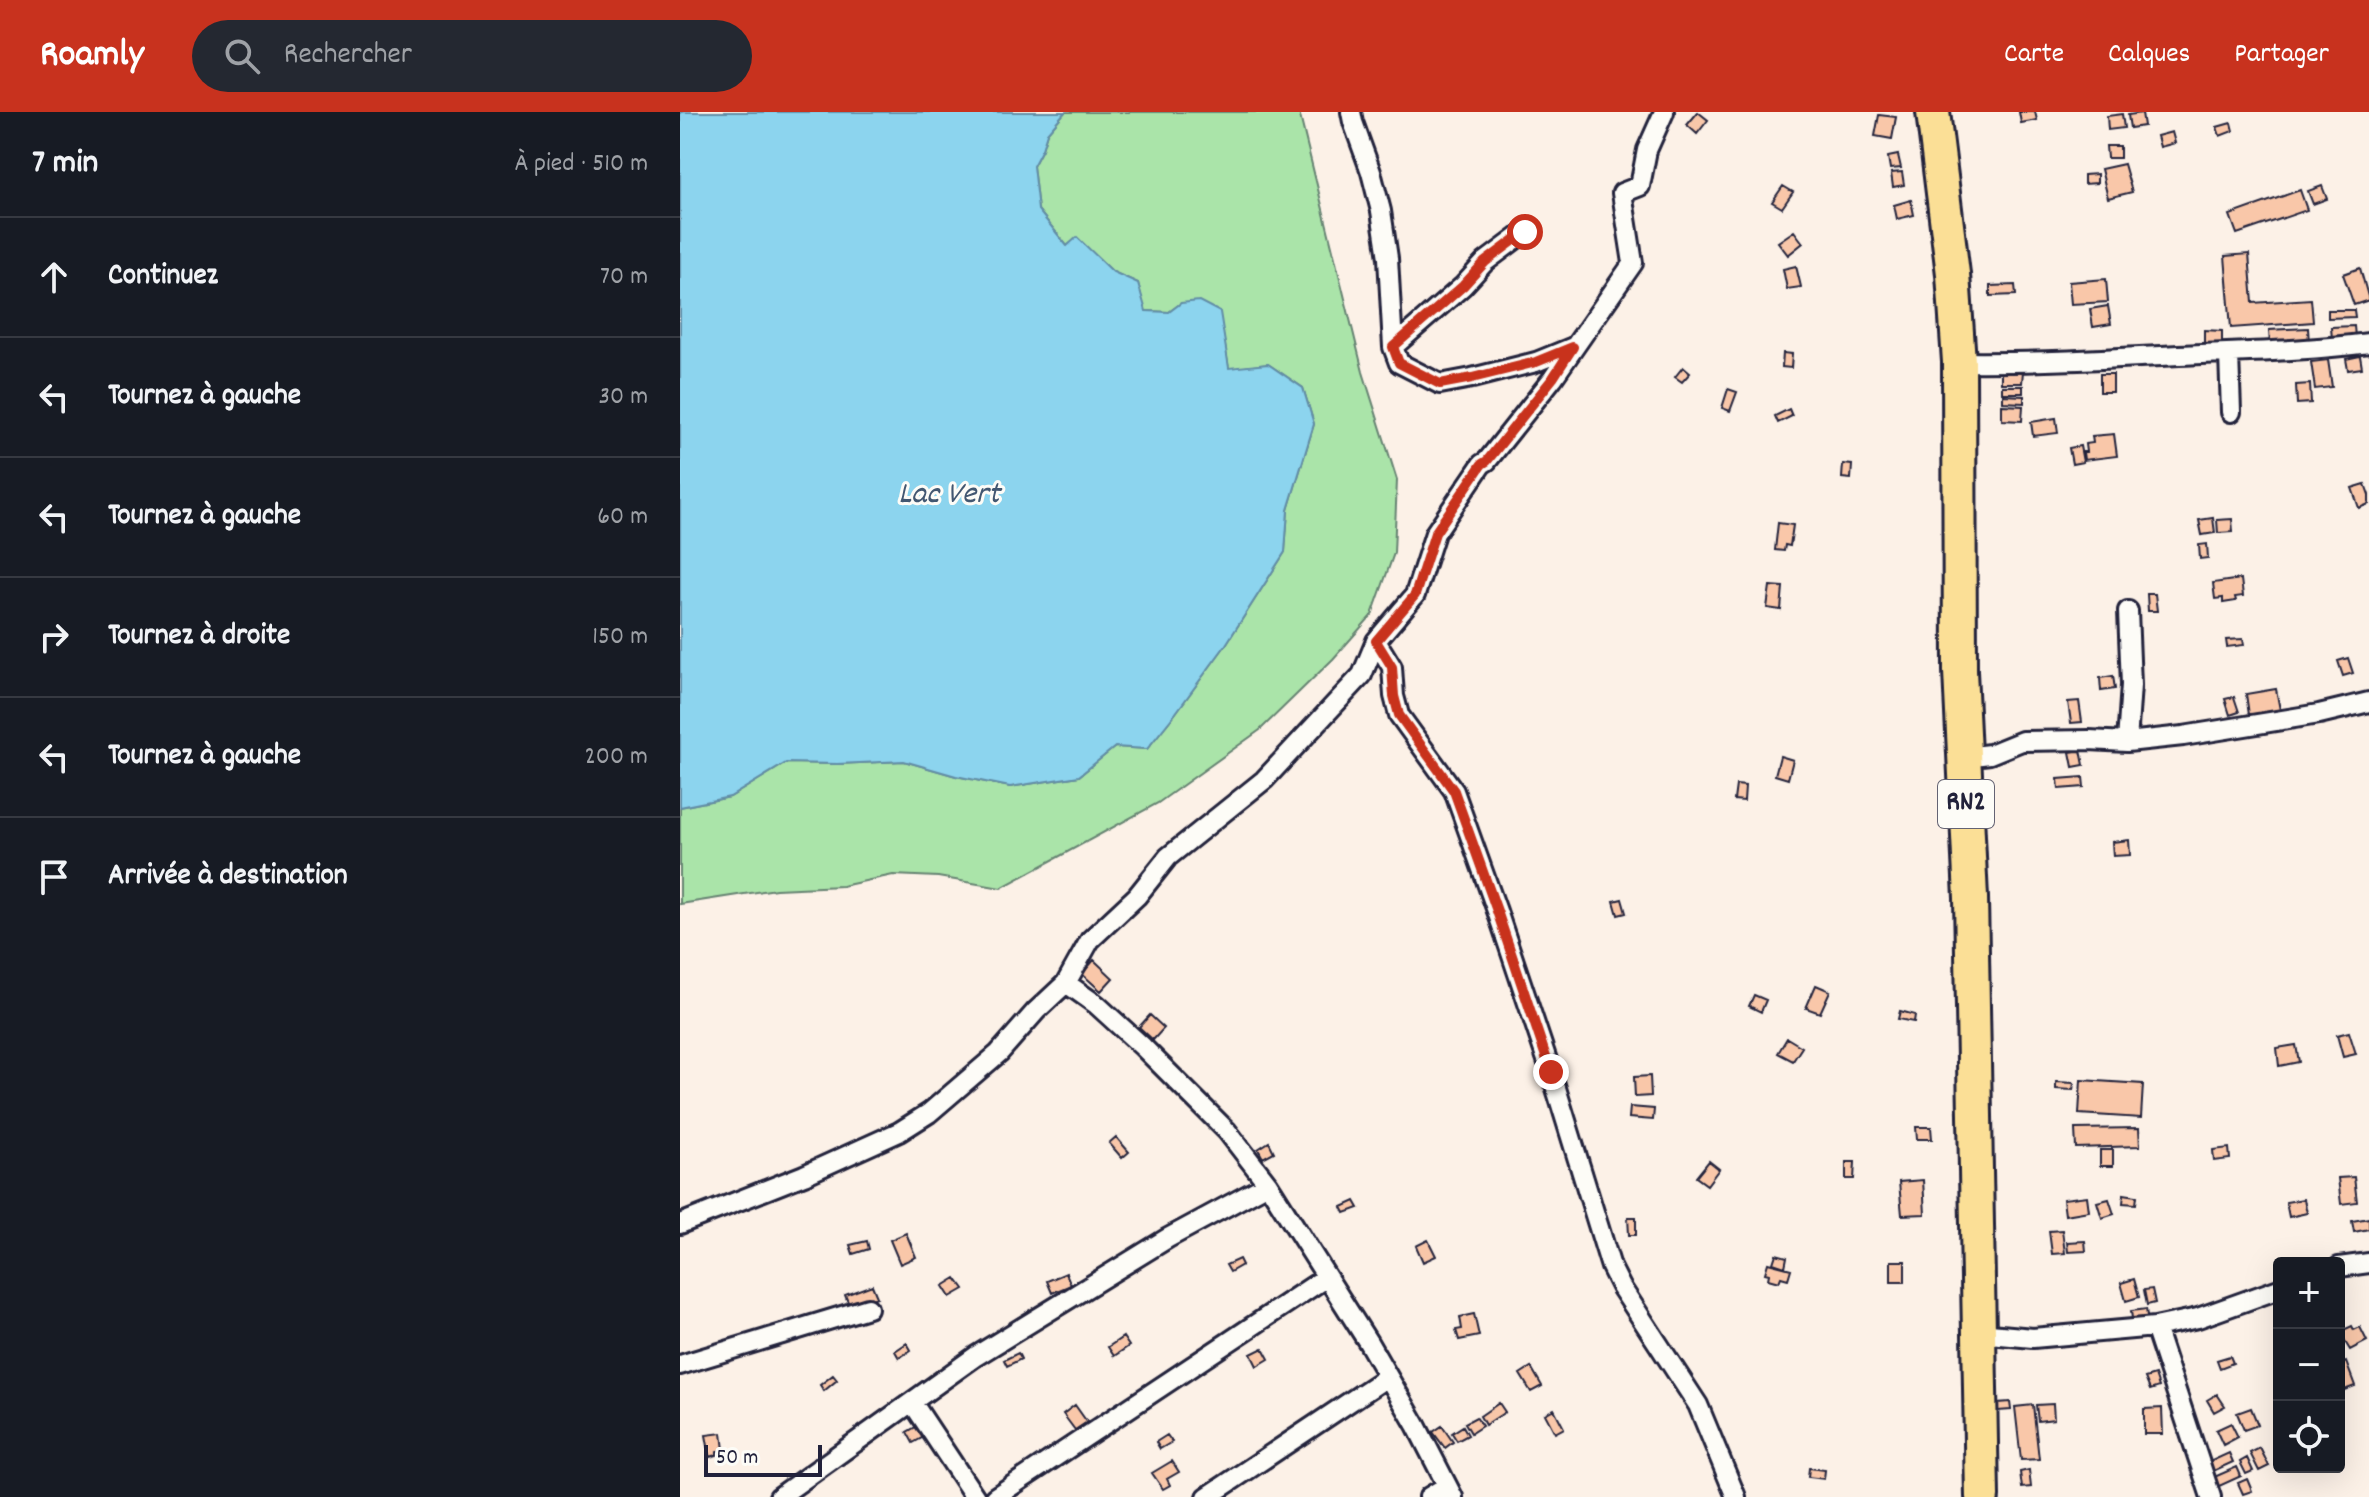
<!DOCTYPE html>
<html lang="fr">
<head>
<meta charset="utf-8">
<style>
  :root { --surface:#171b24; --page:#242831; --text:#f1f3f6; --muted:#9ea1a6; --line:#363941; --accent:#c8321e }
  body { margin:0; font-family:Dekko,sans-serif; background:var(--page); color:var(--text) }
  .controls { position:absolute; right:24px; bottom:24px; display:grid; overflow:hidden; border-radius:8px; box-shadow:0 8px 32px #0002 }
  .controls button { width:72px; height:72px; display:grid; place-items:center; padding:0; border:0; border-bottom:2px solid var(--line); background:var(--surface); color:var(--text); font:40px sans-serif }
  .scale { position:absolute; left:24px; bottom:20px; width:118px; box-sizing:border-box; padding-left:8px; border:4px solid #22223b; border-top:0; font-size:22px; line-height:28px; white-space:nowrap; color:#22223b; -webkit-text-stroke:6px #fdfcf7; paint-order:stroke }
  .stop { position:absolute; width:24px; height:24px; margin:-18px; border:6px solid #c8321e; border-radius:50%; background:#fff }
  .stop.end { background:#c8321e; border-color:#fff; box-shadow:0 2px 8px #0008 }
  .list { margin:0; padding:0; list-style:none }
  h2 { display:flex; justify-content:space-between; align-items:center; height:104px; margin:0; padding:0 32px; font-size:34px }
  h2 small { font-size:26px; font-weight:400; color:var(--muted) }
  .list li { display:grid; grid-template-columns:52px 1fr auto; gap:24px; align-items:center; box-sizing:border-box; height:120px; padding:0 32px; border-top:2px solid var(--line) }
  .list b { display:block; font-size:30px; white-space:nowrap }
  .list em { font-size:26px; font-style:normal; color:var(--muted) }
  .icon { flex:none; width:44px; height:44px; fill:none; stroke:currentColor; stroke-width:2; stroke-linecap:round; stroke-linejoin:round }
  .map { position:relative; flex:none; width:1689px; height:1385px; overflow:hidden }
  header { display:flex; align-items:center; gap:48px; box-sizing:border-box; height:112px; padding:0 40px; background:var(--accent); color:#fff }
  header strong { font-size:38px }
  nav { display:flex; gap:44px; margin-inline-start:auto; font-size:28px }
  .search { width:560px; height:72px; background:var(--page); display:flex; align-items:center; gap:20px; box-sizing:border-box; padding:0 28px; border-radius:44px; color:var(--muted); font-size:30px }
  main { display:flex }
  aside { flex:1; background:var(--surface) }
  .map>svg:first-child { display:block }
</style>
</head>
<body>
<header>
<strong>Roamly</strong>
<div class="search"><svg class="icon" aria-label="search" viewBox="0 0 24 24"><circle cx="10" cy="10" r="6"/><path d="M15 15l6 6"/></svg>Rechercher</div>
<nav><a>Carte</a><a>Calques</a><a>Partager</a></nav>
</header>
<main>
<aside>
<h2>7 min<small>À pied · 510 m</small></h2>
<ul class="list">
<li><svg class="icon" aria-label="ahead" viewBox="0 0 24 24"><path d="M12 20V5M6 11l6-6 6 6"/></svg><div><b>Continuez</b></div><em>70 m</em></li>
<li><svg class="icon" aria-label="left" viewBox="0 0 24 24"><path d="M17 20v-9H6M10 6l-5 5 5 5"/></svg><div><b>Tournez à gauche</b></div><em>30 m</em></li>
<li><svg class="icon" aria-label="left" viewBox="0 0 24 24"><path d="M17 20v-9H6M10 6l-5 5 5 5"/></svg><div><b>Tournez à gauche</b></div><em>60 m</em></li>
<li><svg class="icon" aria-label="right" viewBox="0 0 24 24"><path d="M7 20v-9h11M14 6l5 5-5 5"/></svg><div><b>Tournez à droite</b></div><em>150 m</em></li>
<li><svg class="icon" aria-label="left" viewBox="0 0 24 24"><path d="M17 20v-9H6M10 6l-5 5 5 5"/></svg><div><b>Tournez à gauche</b></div><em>200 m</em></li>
<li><svg class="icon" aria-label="arrive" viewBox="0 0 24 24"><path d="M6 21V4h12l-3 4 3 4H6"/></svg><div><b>Arrivée à destination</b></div></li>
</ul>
</aside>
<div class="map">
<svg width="1689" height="1385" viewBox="0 0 1689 1385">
  <rect width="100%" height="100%" fill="#fcf1e7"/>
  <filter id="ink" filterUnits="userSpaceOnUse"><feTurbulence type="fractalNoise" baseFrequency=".0125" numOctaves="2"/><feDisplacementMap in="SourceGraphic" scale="16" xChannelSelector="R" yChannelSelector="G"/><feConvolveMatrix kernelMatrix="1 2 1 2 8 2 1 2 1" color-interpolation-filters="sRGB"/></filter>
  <g filter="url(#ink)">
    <path fill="#aae4a9" stroke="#668372" stroke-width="2" d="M385,0H619L683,260L717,368L714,441L692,503L653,547L580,618L478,691L321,776L258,765L213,763L162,774L96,777L0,792V695L50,685L106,651L157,652L224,649L276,664L330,675L399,664L435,635L467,637L495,602L545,534L605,440L608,398L634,312L623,276L588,252L549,257L539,200L501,191L489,200L465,199L458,171L433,160L397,126L387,134L358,98L353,54L362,37L367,21Z"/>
    <path fill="#8cd4ee" stroke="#628da6" stroke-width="2" d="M0,0H385L367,21L362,37L353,54L358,98L387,134L397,125L433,160L458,171L466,199L489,200L501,191L519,189L540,200L549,256L588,252L623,276L634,312L608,398L605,440L545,534L495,602L467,637L435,635L399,664L330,675L276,664L224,649L157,652L106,651L50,685L0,695Z"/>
    <path fill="#f9c7a9" stroke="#22223b" stroke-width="2" d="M1018,0L1028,8L1017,22L1007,13Z
      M1339,0H1355L1357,8L1341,11Z
      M1462,1L1464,14L1450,16L1448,3Z
      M1442,2L1444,16L1428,18L1427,4Z
      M1199,3L1216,5L1212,27L1195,24Z
      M1551,11L1553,19L1540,24L1537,15Z
      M1492,20L1495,31L1480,35L1477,24Z
      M1426,34H1440V46H1427Z
      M1218,43L1221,56L1210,57L1208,45Z
      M1444,52L1452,80L1428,86L1421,57Z
      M1222,60L1224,73L1213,75L1211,61Z
      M1417,62V71L1404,72V63Z
      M1103,74L1113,80L1102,96L1092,90Z
      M1642,74L1647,87L1633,92L1628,79Z
      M1620,78L1627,98L1557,122L1550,103Z
      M1231,88L1234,103L1217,107L1214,93Z
      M1114,119L1123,131L1108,143L1098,130Z
      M1569,142L1573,191L1631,187L1633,210L1551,216L1545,144Z
      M1116,154L1121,175L1107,177L1103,157Z
      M1680,156L1689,188L1674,193L1663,162Z
      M1426,167L1428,190L1391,192L1389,170Z
      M1335,173L1336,183L1310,184V174Z
      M1428,194L1431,212L1413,215L1410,197Z
      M1648,198H1674L1675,205L1648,206Z
      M1674,214L1675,225L1652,227L1651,215Z
      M1628,216L1629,231L1590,233L1589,218Z
      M1524,218L1542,219V233L1524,232Z
      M1103,241L1112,242L1111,256L1102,255Z
      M1680,244L1682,256L1668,258L1666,247Z
      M1648,248L1652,275L1635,277L1631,250Z
      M1003,255L1010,261L1002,270L995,265Z
      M1321,258L1343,259L1342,271H1321Z
      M1420,262H1433V280H1420Z
      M1630,272L1631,291L1617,292L1616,273Z
      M1322,274H1343V281H1322Z
      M1048,277L1057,280L1050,299L1042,296Z
      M1323,283L1344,284V291L1323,290Z
      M1322,293L1343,294L1342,309L1322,308Z
      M1109,297L1112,304L1098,311L1095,304Z
      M1376,306L1378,321L1353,324L1351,310Z
      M1434,322L1437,344L1404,348L1403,340H1406L1405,332L1413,331L1412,324Z
      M1400,334L1403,350L1392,352L1389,336Z
      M1163,352L1172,353L1171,367L1162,366Z
      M1685,372L1689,383V392L1679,396L1672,376Z
      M1533,406L1535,421L1522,423L1519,408Z
      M1552,407L1553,420L1538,421L1537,408Z
      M1098,411L1113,413L1110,434L1105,433L1104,439L1095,438Z
      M1527,432L1528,446L1520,447L1519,433Z
      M1561,467L1563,484L1555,485L1556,489L1543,491V486L1535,487L1533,471Z
      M1090,474L1103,475L1101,498L1087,496Z
      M1467,482H1475L1477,499H1468Z
      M1563,527L1564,533L1547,535L1546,528Z
      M1668,546L1673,561L1663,564L1658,549Z
      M1433,564L1435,577L1421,579L1420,566Z
      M1596,577L1600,598L1569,603L1566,582Z
      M1554,585L1559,600L1550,603L1545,587Z
      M1399,589L1402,610L1391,611L1388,590Z
      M1401,638L1404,653L1393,655L1390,640Z
      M1100,644L1113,648L1108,667L1095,663Z
      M1403,665L1404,675L1379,677L1378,667Z
      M1056,673L1065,674L1064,689L1054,688Z
      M1449,728L1450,743L1433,744L1432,730Z
      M942,787L946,801L938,803L934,789Z
      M414,848L433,866L421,879L402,862Z
      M1136,873L1150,879L1140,901L1126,896Z
      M1074,883L1086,888L1081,900L1069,894Z
      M1220,899L1235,903L1234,910L1218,907Z
      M470,903L484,916L473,928L459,915Z
      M1669,920L1676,942L1663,945L1657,923Z
      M1107,926L1122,935L1113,949L1098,941Z
      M1616,933L1619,950L1599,954L1597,936Z
      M970,964L971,984L955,985L954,965Z
      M1401,968L1463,972L1461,1006L1399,1002Z
      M1376,970L1394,971L1393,978L1376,977Z
      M950,995L974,997L973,1008L949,1006Z
      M1236,1015H1251L1252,1027H1237Z
      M1459,1016L1460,1034L1396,1036L1395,1017Z
      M436,1025L449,1040L442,1046L429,1031Z
      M589,1030L594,1040L583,1046L578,1037Z
      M1549,1036L1550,1047L1534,1049L1533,1038Z
      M1420,1038H1433V1054H1420Z
      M1029,1049L1039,1057L1027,1073L1016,1065Z
      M1166,1050H1175L1174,1067H1166Z
      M1674,1065L1677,1090L1661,1092L1658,1066Z
      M1243,1068L1245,1102L1222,1103L1219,1070Z
      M1444,1082L1457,1084L1456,1092L1443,1091Z
      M1407,1084L1409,1099L1385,1103L1383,1087Z
      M1429,1087L1434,1102L1422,1106L1417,1090Z
      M1624,1087L1627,1101L1609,1105L1606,1090Z
      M675,1089L679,1096L665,1101L662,1095Z
      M948,1105H956V1123H949Z
      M1689,1106V1117L1674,1120L1672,1109Z
      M1382,1118L1385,1141L1372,1142L1369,1119Z
      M226,1121L236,1145L220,1152L210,1128Z
      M748,1128L756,1144L743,1150L736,1134Z
      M187,1129L189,1137L173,1142L170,1133Z
      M1405,1129L1406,1139L1388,1140L1387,1130Z
      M1096,1142L1107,1145L1105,1155L1093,1151Z
      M559,1147L562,1153L550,1160L546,1153Z
      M1211,1149H1225V1170H1211Z
      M1088,1151L1111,1157L1108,1167L1101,1165L1099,1170L1088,1167L1089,1162L1085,1161Z
      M386,1161L391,1173L372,1181L367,1169Z
      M276,1166L284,1177L270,1185L263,1174Z
      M1454,1167L1459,1185L1446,1189L1441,1171Z
      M192,1173L197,1185L170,1195L165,1183Z
      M1472,1177L1475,1191L1467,1193L1464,1178Z
      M1466,1197L1468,1211L1453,1214L1451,1199Z
      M794,1202L799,1224L779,1228L776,1218L782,1217L780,1205Z
      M1672,1214L1674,1218L1680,1215L1687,1229L1670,1238L1659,1220Z
      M443,1225L449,1234L434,1244L428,1235Z
      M227,1231L231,1238L219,1246L215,1239Z
      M583,1236L589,1247L577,1254L571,1242Z
      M338,1241L341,1247L327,1254L324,1248Z
      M1550,1244L1553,1251L1540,1256L1537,1248Z
      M1666,1250L1675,1274L1659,1280V1253Z
      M851,1255L862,1274L851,1280L840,1262Z
      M153,1263L157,1268L144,1279L140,1273Z
      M1475,1263L1479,1275L1470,1278L1465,1266Z
      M1537,1282L1545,1294L1534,1300L1527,1288Z
      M1330,1290L1331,1298L1318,1299L1317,1291Z
      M819,1291L825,1300L805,1313L800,1304Z
      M1373,1292L1374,1307L1358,1309L1356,1293Z
      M395,1293L407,1310L395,1318L383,1302Z
      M1353,1293L1359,1347L1341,1348L1335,1295Z
      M1482,1296L1483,1322H1464V1297Z
      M1571,1296L1578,1313L1564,1318L1557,1301Z
      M874,1297L884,1316L875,1321L865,1302Z
      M796,1305L802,1314L791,1321L785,1311Z
      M1551,1311L1558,1325L1543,1333L1536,1318Z
      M241,1312L247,1323L233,1331L227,1320Z
      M762,1314L773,1330L765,1336L753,1320Z
      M783,1314L788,1323L777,1329L772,1321Z
      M42,1321L44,1338L37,1339V1343L30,1345L26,1323Z
      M487,1323L492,1330L480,1337L476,1330Z
      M1580,1336L1589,1354L1579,1359L1570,1341Z
      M1549,1341L1553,1350L1529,1361L1525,1352Z
      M1567,1346L1573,1359L1566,1362L1560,1350Z
      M492,1349L499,1360L487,1367L490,1373L483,1377L472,1361Z
      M1557,1355L1561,1364L1537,1375L1532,1366Z
      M1129,1356L1145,1358L1144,1367L1128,1365Z
      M1349,1358L1351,1375L1342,1376L1340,1360Z
      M1567,1367L1572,1379L1563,1382L1558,1371Z"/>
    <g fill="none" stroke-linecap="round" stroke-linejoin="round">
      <g stroke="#22223b" stroke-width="24">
        <path id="minor" d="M671,0L673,10L691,60L701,99L708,146L713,235L719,251L760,272L792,266L856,250L893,235
          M713,235L783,174L805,150L845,120
          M1549,242L1551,300
          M1279,250C1352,251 1426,247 1499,243C1563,240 1626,239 1689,231
          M696,529L712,555L714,584L719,603L774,679L817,799L871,960L931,1155L941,1175L1018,1293L1056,1385
          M1447,630L1451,573L1448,499
          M1284,645L1310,642L1342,629L1409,628L1447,630L1503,624L1639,602L1689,590
          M386,871L417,893L463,935L547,1019L588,1072L688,1230L736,1313L773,1385
          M0,1112L124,1063L219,1020L249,1001L319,941L356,899L386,871L410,828L457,784L488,745L584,668L682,563L696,529L735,483L755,421L802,352L807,349L873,266L953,151L942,81L960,74L967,38L984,0
          M1659,1155L1689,1151
          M1475,1215L1531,1385
          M1299,1221L1353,1226L1475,1215L1518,1206L1599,1177
          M0,1253L188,1196
          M232,1290L295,1385
          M99,1385L296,1244L488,1126L588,1072
          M315,1385L645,1166
          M527,1385L707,1265
          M749,1385L767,1374"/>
      </g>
      <g stroke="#22223b" stroke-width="38">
        <path id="trunk" d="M1253,0L1273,162L1279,250L1280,559L1291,786L1302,1385"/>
      </g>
      <use href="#minor" stroke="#fdfcf7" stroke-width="18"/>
      <use href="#trunk" stroke="#fbdf96" stroke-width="32"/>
    </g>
  </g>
  <g fill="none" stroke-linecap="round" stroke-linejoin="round" filter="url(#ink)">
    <path stroke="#c8321e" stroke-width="10" d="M845,120L805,150L783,174L713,235L719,251L760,272L792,266L856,250L893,235L873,266L807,349L802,352L755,421L735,483L696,529L712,555L714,584L719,603L774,679L817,799L871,960"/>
  </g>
  <g text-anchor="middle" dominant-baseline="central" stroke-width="6" stroke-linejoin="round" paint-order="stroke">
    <rect fill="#fdfcf7" stroke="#646373" stroke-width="2" x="1258" y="668" width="56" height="48" rx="6"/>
    <g font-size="28" font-weight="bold" fill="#22223b">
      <text x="1286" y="692">RN2</text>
    </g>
    <g font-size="32" font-style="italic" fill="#425771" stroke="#fdfcf7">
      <text x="269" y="384">Lac Vert</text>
    </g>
  </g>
</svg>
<div class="controls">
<button>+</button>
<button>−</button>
<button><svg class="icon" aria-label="locate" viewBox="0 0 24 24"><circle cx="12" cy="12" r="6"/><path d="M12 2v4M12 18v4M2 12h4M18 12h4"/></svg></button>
</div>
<div class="scale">50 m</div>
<div class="stop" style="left:845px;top:120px"></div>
<div class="stop end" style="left:871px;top:960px"></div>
</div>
</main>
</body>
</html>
